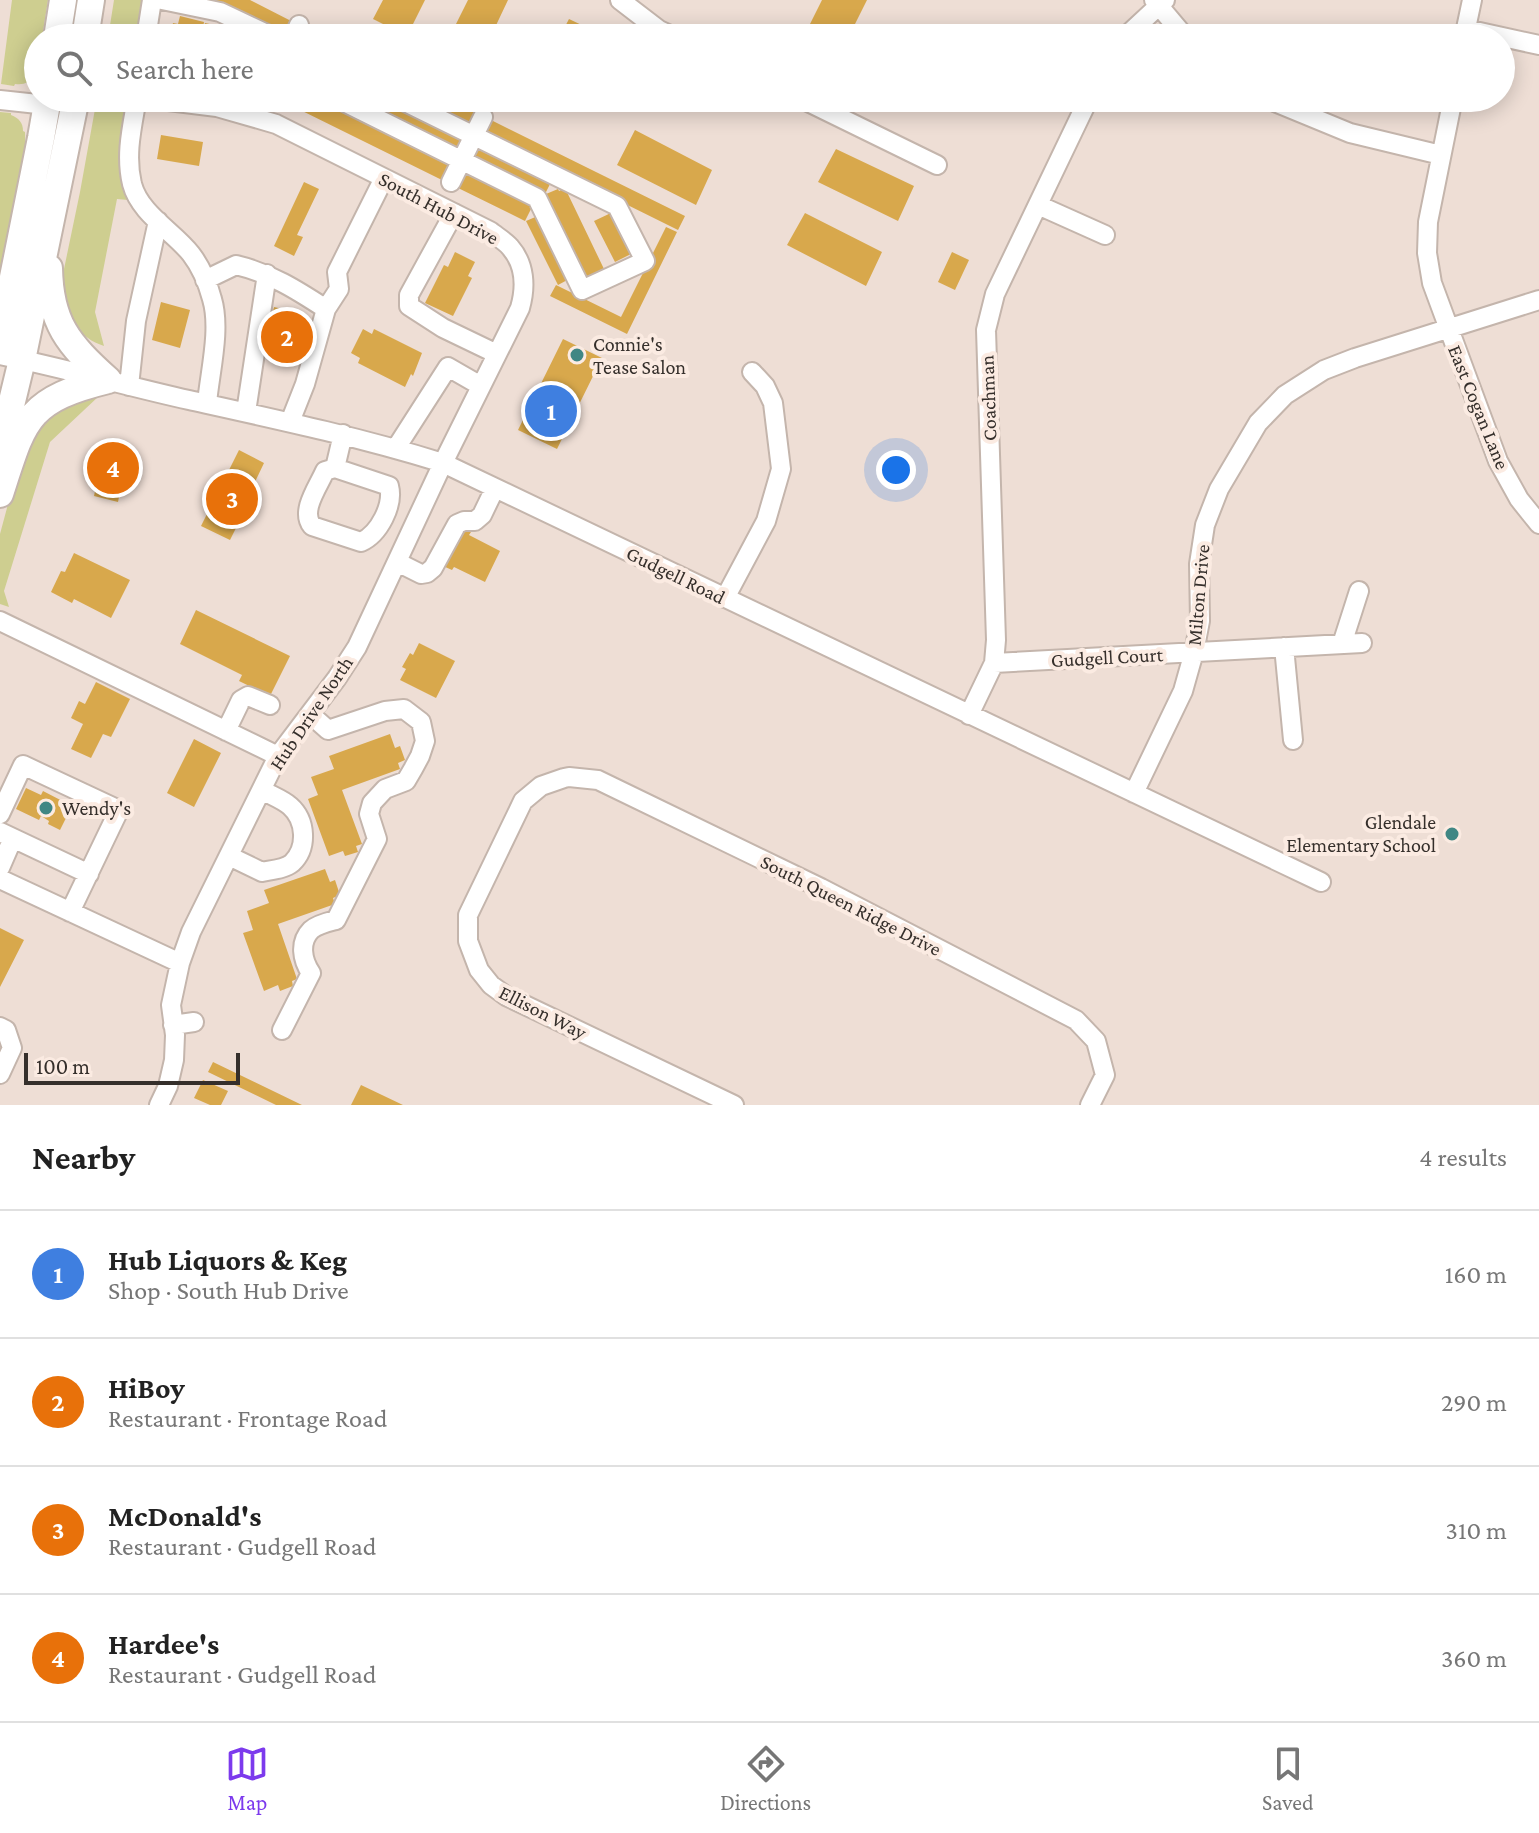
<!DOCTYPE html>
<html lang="en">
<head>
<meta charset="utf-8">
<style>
  :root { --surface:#fff; --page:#f6f6f6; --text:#222; --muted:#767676; --line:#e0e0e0; --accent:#7c3aed }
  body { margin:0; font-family:"Crimson Pro",serif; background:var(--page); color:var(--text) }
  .scale { position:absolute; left:24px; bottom:20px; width:216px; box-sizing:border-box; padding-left:8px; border:4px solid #352f2b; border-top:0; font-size:22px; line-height:28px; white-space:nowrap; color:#352f2b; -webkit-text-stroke:6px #fbebe2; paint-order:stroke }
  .you { position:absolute; left:896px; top:470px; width:28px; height:28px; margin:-20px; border:6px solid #fff; border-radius:50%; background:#1a73e8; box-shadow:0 0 0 12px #1a73e833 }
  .badge { display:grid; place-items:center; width:52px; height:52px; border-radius:50%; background:var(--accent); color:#fff; font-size:26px; font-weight:700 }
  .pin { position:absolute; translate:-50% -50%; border:4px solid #fff; box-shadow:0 2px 8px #0006 }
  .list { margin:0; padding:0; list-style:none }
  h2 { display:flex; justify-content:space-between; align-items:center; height:104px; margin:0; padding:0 32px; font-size:34px }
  h2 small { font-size:26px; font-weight:400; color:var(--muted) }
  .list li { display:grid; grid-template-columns:52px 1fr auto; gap:24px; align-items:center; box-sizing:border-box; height:128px; padding:0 32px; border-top:2px solid var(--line) }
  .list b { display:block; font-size:30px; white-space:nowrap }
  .list p { margin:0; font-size:26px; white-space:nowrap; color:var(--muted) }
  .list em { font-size:26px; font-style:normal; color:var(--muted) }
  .icon { flex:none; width:44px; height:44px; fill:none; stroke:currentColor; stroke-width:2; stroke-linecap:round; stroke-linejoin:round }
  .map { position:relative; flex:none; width:1539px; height:1105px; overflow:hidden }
  .search { position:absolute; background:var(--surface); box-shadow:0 4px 20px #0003; left:24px; right:24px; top:24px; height:88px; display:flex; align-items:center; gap:20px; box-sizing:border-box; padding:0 28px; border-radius:44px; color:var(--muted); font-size:30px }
  .sheet { height:616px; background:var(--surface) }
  nav { display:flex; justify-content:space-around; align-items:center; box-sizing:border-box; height:112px; border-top:2px solid var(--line); background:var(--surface); font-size:22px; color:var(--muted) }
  nav a { display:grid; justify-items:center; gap:4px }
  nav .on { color:var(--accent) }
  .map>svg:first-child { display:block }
</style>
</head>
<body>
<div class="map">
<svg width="1539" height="1105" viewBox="0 0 1539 1105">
  <rect width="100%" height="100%" fill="#eeded5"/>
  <path fill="#cece90" d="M12,0H48L42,38H38L36,74H33C30,83 24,85 15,84L14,86L1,84Z
    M114,0H143L137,38H108Z
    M97,98H127C121,132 112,168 128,200L117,199L95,312L104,346C79,338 70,319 58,298L80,192Z
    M0,112L11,113V115C19,118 23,123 23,131L25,132L26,162L0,277Z
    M86,395L99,396L50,442L4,591L9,607L0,604V534L25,441L36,420Z"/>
  <path fill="#d8a84c" d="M212,0H250L295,23L288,38Z
    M383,0H425L407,36L373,19Z
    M468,0H508L490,38H449Z
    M822,0H867L848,38H803Z
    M180,16L204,22L201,38L170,36L173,23L178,24Z
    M569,19L609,38H559Z
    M205,23L246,32L244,38H202Z
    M276,98H322L455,164L446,182Z
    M352,98H381L466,140L461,152Z
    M411,98H447L479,114L472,128Z
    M487,118L685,216L678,230L480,132Z
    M635,130L712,170L696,205L617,165Z
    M161,135L203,142L199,166L157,159Z
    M474,144L551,182L545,194L468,157Z
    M836,149L914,186L898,221L818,182Z
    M463,168L534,203L525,221L454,186Z
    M304,182L319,189L297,235L303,237L294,256L274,246Z
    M565,188L604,269L586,277L546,194L558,189L559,191Z
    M613,212L633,253L615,262L594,221Z
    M805,213L882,252L866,286L787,245Z
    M540,215L571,278L558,285L526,221Z
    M666,227L677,232L627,334L550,296L556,285L621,317Z
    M455,252L475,262L468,276L472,278L453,316L425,303L444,265L448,267Z
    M952,252L969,260L955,290L938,282Z
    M161,302L190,310L180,348L152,340Z
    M274,307L304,314L294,363L263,356Z
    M363,329L372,334L374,329L422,353L413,376L411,374L405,387L358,363L360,358L351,353Z
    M563,339L602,358L557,449L518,430Z
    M105,443L130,449L124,477L132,479L129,488L121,487L118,502L94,496Z
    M239,450L264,463L254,484L257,486L230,540L201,526Z
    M462,528L471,532L469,535L500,551L485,582L454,567L452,570L443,566Z
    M74,553L130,580L111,618L74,599L72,603L51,592L61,571L65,572Z
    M196,610L290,656L270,696L239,681L242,675L180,644Z
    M419,643L455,661L436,698L400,680L406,669L402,667L410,653L413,655Z
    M96,682L130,699L111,737L103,734L91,758L71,749L83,724L71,718L79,701L85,704Z
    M390,734L395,748L400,746L405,760L398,763L400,769L342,790L362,844L356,846L358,852L345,856L343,851L329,856L308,799L318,795L311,777L334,769L329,756Z
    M194,739L221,753L194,807L167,793Z
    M26,788L41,795L43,791L72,806L60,830L48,824L49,821L41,816L39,820L16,809Z
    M325,869L330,882L335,880L340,895L333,898L335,904L278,924L297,979L292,981L293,986L280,991L278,985L264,991L243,933L253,930L247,911L269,903L264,890Z
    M0,928L24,940L0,987Z
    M213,1062L302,1105H276L208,1072Z
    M203,1080L228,1091L221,1105H210L194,1098Z
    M361,1085L403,1105H351Z"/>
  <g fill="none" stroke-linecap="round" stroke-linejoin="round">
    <g stroke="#c4b5ac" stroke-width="22">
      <path id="minor" d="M162,0L220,12L275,38
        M620,0L659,30L676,38
        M1154,0L1186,38
        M1466,29L1539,45
        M146,38L152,0
        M293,38L299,25
        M1124,38L1165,0
        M1464,38L1472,0
        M137,98C132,127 125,155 132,184C140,214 173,231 191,254C201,267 208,284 212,299C221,329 210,371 207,403
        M144,98L217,107L276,124L490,231C496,236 505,241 510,247C525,264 526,287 520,308L443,463L357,647L337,678L278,756L191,932L180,963L171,1005L175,1035L174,1060L168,1086L159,1105
        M336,98L537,198L582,290L645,261L617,206L397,98
        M800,98L937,165
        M1265,98L1350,133L1441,155
        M1453,98L1428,222L1427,253L1432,283L1498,461L1519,499L1539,524
        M0,100L47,105
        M451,182L483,117
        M1038,205L1105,235
        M454,213L409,295V306L443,328L497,354
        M205,280L236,265C270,273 297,290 326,309
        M0,355C64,368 126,386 189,400C275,419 359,437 443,463L1321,882
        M129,386L136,321L158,221
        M246,412L267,274
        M290,422L305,384L326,309L339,289L337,272L384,178
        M396,448L448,367L481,386
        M335,468L389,486C394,505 379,534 361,542L312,526C300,511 318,487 325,471L335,468L343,434
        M397,562L421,574L427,573L433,568L457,524L464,521H475L482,515L495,488
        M725,598L766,521L781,469L773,403L765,386L752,372
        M0,621L278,756
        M1342,644L1359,591
        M1284,647L1293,740
        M994,663L1362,643
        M969,715L994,663L996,640L986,330L995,294L1089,98
        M226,731L241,700L248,696L270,705
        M1134,793L1183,691L1194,652L1200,621L1199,564L1205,525L1219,489L1258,423L1285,395L1324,370L1355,358L1539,300
        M0,814L23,765L119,810L70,912
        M0,832L89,874
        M229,856L262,872C271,870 285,869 292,863C308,848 306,820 290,806C282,799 270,795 262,790
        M0,868L13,838
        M0,879L180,963
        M173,1025L194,1022
        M0,1027L6,1030L12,1048L0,1074
        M282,1030L311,973C302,960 299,942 311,930C318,924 328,922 336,920L377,839L369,814L372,803L385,789L406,781L413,769L420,756L425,741L421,722L404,709L385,711L328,730L310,714
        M734,1105L506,996L491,985L479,970L468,941V915L523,801L541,786L564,778L569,777L598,780L821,888L1076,1020L1096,1041L1105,1075L1090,1105"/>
    </g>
    <g stroke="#c4b5ac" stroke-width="30">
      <path id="highway" d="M57,38L63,0
        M85,38L91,0
        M49,268C50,323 68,344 108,380
        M0,342L41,138L48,98
        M0,451L22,360L76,98
        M0,494C24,420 26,400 108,380"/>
    </g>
    <use href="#minor" stroke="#fff" stroke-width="18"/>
    <use href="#highway" stroke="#fff" stroke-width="26"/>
  </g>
  <g fill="#408784" stroke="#fbebe2" stroke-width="3">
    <circle cx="577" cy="355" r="8"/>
    <circle cx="46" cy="808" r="8"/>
    <circle cx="1452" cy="834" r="8"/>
  </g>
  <g text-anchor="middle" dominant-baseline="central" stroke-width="8" stroke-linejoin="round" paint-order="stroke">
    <g font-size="20" fill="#352f2b" stroke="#fbebe2">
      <text transform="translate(439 208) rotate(28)">South Hub Drive</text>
      <text transform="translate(988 398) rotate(-92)">Coachman</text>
      <text transform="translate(1479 407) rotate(68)">East Cogan Lane</text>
      <text transform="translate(676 575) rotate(26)">Gudgell Road</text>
      <text transform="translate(1198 595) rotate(-85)">Milton Drive</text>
      <text transform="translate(1107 657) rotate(-3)">Gudgell Court</text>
      <text transform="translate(311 713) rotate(-56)">Hub Drive North</text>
      <text transform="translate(851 905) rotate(27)">South Queen Ridge Drive</text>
      <text transform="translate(543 1012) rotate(27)">Ellison Way</text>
    </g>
    <g font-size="20" fill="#352f2b" stroke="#fbebe2" text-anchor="start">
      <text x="593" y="344">Connie's<tspan x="593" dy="23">Tease Salon</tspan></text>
      <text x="62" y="808">Wendy's</text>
      <text x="1436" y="822" text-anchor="end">Glendale<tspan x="1436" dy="23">Elementary School</tspan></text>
    </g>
  </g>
</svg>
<div class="scale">100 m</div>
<div class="you"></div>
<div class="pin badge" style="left:551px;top:411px;background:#3f7fe0">1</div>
<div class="pin badge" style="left:287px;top:337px;background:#e8710a">2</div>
<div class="pin badge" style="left:232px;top:499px;background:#e8710a">3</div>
<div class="pin badge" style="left:113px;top:468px;background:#e8710a">4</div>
<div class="search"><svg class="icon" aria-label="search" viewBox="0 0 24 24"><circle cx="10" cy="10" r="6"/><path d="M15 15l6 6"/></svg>Search here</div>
</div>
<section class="sheet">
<h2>Nearby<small>4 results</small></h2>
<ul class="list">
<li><span class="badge" style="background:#3f7fe0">1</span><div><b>Hub Liquors &amp; Keg</b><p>Shop · South Hub Drive</p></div><em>160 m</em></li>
<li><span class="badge" style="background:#e8710a">2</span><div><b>HiBoy</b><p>Restaurant · Frontage Road</p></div><em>290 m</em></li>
<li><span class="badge" style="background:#e8710a">3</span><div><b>McDonald's</b><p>Restaurant · Gudgell Road</p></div><em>310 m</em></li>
<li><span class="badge" style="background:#e8710a">4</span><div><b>Hardee's</b><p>Restaurant · Gudgell Road</p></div><em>360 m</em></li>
</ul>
</section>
<nav>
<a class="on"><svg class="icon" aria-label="map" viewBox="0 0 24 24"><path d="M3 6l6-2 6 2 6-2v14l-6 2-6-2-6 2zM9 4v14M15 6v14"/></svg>Map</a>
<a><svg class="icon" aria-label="directions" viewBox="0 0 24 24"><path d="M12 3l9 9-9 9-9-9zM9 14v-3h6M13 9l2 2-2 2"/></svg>Directions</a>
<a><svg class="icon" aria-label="saved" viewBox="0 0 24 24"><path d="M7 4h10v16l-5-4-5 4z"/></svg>Saved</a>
</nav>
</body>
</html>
